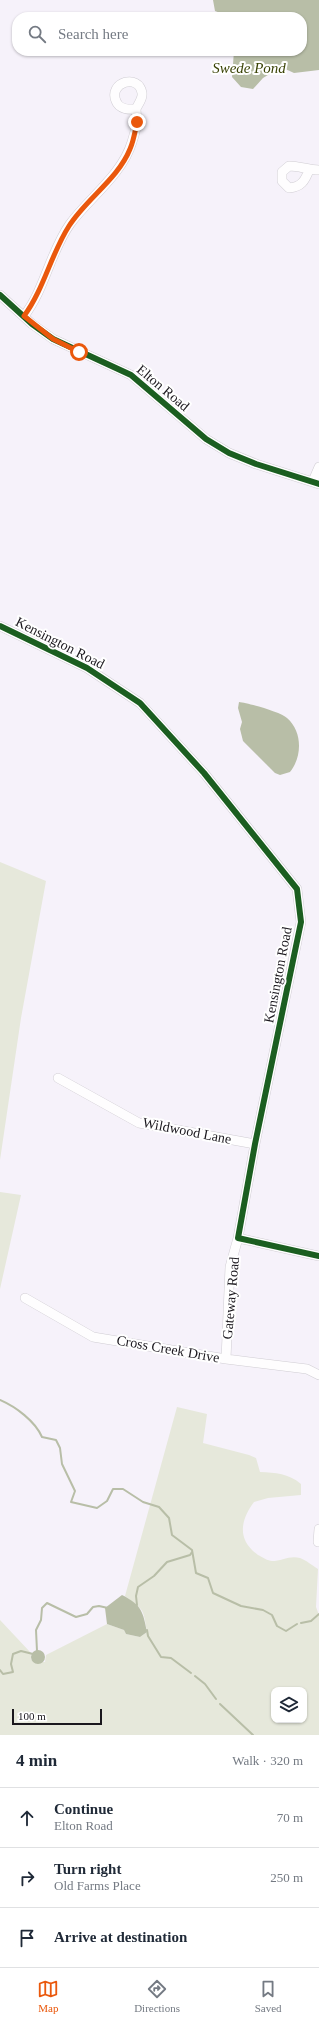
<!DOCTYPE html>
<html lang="en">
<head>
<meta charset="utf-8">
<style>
  :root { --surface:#fff; --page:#f2f2f3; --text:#1f2937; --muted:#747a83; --line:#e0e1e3; --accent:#ea580c }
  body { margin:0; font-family:"Times New Roman",serif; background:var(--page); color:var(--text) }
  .controls { position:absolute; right:12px; bottom:12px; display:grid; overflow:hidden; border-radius:8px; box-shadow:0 1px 3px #0004 }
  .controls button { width:36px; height:36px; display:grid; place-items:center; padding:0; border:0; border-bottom:1px solid var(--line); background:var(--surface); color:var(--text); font:20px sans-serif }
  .scale { position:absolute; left:12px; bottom:10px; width:90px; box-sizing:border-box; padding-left:4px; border:2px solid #1b181e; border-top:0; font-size:11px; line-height:14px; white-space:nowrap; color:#1b181e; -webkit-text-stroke:3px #fff; paint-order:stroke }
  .stop { position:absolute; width:12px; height:12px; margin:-9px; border:3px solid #ea580c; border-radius:50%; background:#fff }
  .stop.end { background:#ea580c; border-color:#fff; box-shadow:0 1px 4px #0008 }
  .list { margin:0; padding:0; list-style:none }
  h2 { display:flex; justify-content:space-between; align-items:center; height:52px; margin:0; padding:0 16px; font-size:17px }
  h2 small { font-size:13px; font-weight:400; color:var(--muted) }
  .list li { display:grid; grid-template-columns:26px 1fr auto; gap:12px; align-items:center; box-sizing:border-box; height:60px; padding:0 16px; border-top:1px solid var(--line) }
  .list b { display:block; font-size:15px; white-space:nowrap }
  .list p { margin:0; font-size:13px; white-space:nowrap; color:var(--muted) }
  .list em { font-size:13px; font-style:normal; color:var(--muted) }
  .icon { flex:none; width:22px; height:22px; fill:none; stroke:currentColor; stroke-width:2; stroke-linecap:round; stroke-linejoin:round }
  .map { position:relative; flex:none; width:319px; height:1735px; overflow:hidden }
  .search { position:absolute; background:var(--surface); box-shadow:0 1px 3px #0004; left:12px; right:12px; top:12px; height:44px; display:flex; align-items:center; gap:10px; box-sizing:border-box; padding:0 14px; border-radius:16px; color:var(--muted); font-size:15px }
  .sheet { height:232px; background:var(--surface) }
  nav { display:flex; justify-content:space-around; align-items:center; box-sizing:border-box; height:56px; border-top:1px solid var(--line); background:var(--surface); font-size:11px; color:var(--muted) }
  nav a { display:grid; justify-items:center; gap:2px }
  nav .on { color:var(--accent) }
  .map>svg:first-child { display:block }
</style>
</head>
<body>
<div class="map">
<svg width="319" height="1735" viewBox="0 0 319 1735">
  <rect width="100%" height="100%" fill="#f6f2fa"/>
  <path fill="#e6e8db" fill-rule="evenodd" d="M0,862L46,881L21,1018L0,1160Z
    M0,1192L21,1195L0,1289Z
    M177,1407L207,1414L203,1443L249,1455L256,1458L260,1472C276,1473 288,1473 301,1484V1495L268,1498L254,1502C240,1521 237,1540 258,1555C262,1557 268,1561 272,1561C281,1561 290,1555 300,1558C306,1560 313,1566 318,1569L316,1607L319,1615V1735H0V1620L31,1653V1660L45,1662L46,1655L107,1624L124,1630L126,1634L140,1637L147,1632C143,1607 144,1611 125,1596ZM274,1690H304V1720H274Z"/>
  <path fill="#b8bea7" d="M213,0H319V70L294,73L281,67L263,78L253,89L241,87L232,77L234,51H302V17H224L223,14L215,11Z
    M239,702C248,703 281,712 287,718C303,732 302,757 290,772L280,775L275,773L243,741L240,729L242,722L238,708Z
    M122,1595C142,1605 143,1612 147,1632L140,1637L126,1634L124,1630L107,1624L105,1608Z
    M31 1657a7 7 0 1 1 14 0a7 7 0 1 1-14 0Z"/>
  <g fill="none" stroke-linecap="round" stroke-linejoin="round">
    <path stroke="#b8bea7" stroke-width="2" d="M0,1400C16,1407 35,1421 42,1437L56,1440L60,1448L62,1464L75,1491L71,1502L97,1508L107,1501L113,1489H123L143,1502L159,1507L169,1518L172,1535L192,1550L196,1573L208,1578L213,1593L241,1606L263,1610L272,1615L277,1626L286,1631L297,1624
      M137,1605L136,1596L138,1587L154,1576L167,1562L190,1555L192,1552
      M301,1623L311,1621L319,1614
      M147,1630L148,1636L161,1657L171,1658L191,1673
      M37,1651L36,1630L41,1620L42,1608L47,1603L76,1617L87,1614L93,1607L99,1606L108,1608
      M0,1670L3,1674L13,1672L11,1664L13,1654L21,1651L33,1654
      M195,1676L205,1684L216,1699
      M220,1704L253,1735"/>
    <g stroke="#d0cdd3" stroke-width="10">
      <path id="minor" d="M309,170C305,181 301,187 289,188L282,181V172L289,166C300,166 308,170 319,170
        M0,295L32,324L53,339L131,375L206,439L229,453L256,464L319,484
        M24,316C45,289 50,252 70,224C89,198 122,175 132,142C134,136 136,129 137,122C137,118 136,113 136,109C138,104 143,99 142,93C139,73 108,82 116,101C119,109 129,110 136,109
        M313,481L319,467
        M0,626L87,668L140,703L204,773L297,889L301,922L255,1144L238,1238L319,1256
        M58,1078L139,1123L255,1144
        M25,1298L93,1337L226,1359L307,1369L319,1375
        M226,1359L230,1267L238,1238
        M318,1542L319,1529"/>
    </g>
    <use href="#minor" stroke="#fefdfe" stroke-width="9"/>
    <g stroke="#fff" stroke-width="8">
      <path id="cycleway" d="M0,295L32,324L53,339L131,375L206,439L229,453L256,464L319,484
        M0,626L87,668L140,703L204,773L297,889L301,922L255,1144L238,1238L319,1256"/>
    </g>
    <use href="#cycleway" stroke="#1b5e20" stroke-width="6"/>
  </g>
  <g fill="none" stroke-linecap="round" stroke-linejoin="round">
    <path stroke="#ea580c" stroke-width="5" d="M79,352L53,339L24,316C44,289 51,254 69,226C86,199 118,179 130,149C134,140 135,131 137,122"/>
  </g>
  <g text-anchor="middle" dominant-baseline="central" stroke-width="4" stroke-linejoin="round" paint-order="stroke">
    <g font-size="14" fill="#1b181e" stroke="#fff">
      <text transform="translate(163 388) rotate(40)">Elton Road</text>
      <text transform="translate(60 643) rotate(27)">Kensington Road</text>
      <text transform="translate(278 975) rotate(-79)">Kensington Road</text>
      <text transform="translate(187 1131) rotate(11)">Wildwood Lane</text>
      <text transform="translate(231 1298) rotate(-85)">Gateway Road</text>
      <text transform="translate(168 1349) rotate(10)">Cross Creek Drive</text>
    </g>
    <g font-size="15" font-style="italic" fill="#394204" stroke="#fff">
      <text x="249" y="68">Swede Pond</text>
    </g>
  </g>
</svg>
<div class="controls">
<button><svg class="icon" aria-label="layers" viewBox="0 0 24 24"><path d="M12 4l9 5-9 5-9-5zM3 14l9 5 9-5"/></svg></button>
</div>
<div class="scale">100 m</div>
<div class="stop" style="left:79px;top:352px"></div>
<div class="stop end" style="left:137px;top:122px"></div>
<div class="search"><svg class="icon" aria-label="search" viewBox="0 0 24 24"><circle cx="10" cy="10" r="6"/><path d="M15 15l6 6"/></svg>Search here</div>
</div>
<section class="sheet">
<h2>4 min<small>Walk · 320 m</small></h2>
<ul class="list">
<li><svg class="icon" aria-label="ahead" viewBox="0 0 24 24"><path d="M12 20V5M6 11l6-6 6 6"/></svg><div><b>Continue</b><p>Elton Road</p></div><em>70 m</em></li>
<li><svg class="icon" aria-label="right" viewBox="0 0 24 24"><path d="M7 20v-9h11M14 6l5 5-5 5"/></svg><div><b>Turn right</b><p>Old Farms Place</p></div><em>250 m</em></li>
<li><svg class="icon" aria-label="arrive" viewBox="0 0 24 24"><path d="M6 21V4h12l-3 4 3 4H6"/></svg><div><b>Arrive at destination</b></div></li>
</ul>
</section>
<nav>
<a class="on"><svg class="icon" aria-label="map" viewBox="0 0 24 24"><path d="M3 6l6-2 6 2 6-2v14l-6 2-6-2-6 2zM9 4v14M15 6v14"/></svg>Map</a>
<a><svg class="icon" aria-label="directions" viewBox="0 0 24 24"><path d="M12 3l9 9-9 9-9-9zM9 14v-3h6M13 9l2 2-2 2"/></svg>Directions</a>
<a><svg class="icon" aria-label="saved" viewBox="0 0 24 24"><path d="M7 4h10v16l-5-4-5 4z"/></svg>Saved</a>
</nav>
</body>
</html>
